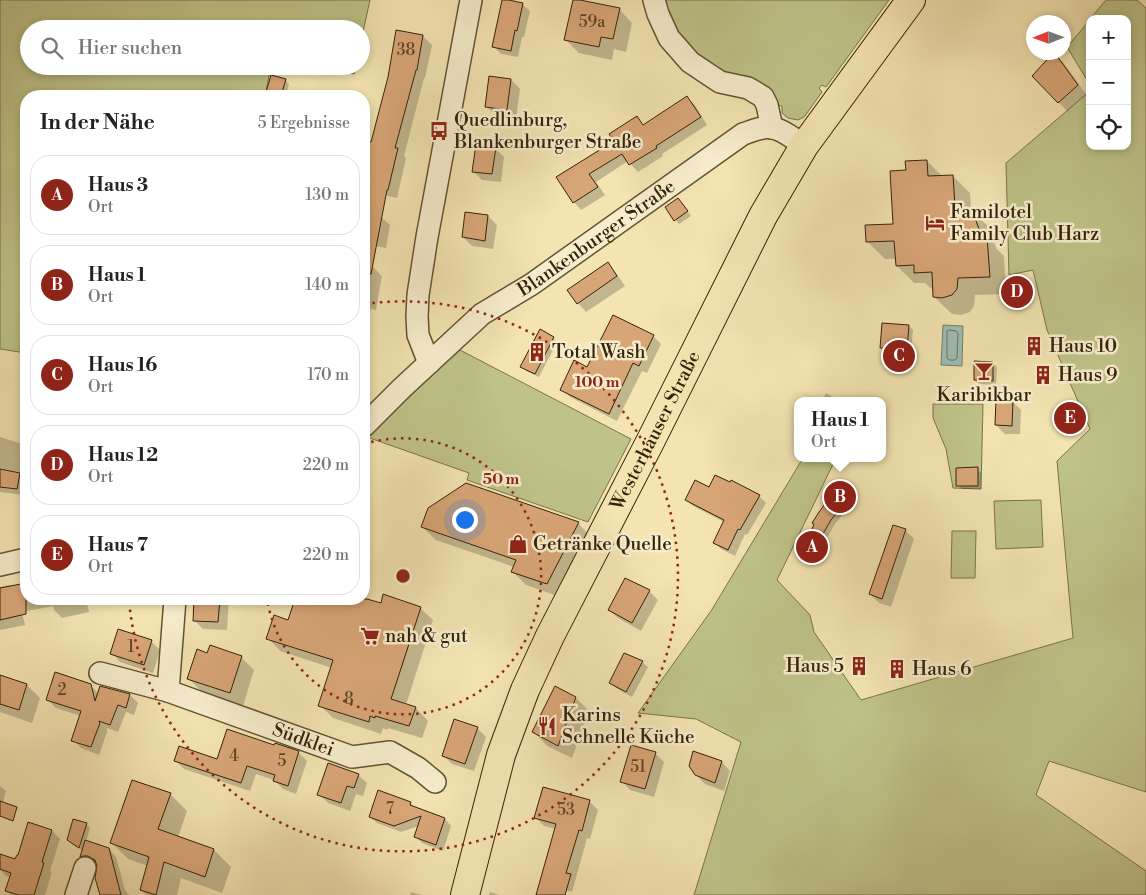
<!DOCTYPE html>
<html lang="de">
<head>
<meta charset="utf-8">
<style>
  :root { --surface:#fff; --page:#f6f6f6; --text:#222; --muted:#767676; --line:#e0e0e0; --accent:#8f2418 }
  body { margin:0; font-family:"Libre Bodoni",serif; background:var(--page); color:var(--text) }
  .controls { position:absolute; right:15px; top:15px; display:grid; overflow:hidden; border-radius:10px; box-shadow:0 2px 8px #0003 }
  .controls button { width:45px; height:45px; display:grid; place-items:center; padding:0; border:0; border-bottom:1px solid var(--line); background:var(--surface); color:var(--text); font:25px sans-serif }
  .compass { position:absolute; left:1026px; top:15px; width:45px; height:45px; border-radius:50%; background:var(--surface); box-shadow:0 2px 8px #0003; rotate:269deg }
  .you { position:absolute; left:464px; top:519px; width:18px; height:18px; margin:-12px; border:4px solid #fff; border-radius:50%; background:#1a73e8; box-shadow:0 0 0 8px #1a73e833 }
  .badge { display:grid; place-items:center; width:32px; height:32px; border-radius:50%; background:var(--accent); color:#fff; font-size:16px; font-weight:700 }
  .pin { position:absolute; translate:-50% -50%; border:2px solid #fff; box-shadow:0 1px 5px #0006 }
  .popup { position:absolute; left:794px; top:397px; width:92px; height:65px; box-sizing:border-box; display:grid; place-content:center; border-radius:10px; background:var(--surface); filter:drop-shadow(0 1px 4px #0005); font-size:16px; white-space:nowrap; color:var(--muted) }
  .popup b { font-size:19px; color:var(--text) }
  .popup::after { content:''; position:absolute; left:50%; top:100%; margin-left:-10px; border:10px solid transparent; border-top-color:var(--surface) }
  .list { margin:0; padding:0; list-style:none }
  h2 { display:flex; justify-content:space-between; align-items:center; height:65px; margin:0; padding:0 20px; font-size:21px }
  h2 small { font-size:16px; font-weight:400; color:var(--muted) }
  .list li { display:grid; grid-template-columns:32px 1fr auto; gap:15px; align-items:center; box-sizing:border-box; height:80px; margin:0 10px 10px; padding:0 10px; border:1px solid var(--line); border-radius:20px }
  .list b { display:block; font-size:19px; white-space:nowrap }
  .list p { margin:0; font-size:16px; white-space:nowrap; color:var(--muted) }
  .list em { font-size:16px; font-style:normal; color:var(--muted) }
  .icon { flex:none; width:28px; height:28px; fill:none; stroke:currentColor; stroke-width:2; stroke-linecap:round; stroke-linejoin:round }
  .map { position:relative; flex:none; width:1146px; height:895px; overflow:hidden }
  .search { position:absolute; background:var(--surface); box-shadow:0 2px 8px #0003; left:20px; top:20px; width:350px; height:55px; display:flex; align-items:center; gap:12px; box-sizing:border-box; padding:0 18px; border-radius:28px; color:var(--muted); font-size:19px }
  .panel { position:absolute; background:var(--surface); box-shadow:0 2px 8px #0003; left:20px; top:90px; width:350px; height:515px; border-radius:20px }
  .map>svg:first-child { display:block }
</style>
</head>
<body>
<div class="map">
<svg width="1146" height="895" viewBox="0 0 1146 895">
  <rect width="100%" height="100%" fill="#f3e4b2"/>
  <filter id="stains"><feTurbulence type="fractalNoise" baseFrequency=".004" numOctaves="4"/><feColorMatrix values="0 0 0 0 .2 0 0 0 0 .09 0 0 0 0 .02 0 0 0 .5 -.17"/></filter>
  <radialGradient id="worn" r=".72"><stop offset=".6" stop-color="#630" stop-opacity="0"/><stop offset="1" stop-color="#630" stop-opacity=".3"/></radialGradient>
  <path fill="#bfc389" stroke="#7a734a" d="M0,0H370L361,41V29H29V66H271L265,96H26V353L0,349Z
    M662,0H889L826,87L822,85L819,88L822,92L804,117L798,120L788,118L782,113V106L776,105L722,75L676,36Z
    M1106,0H1137L1146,8V792L1049,761L1036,795L1146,871V895H694L741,742L696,719L638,713L711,611L803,458H836L777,580L810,615L814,632L861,700L1073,638L1057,461L1090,429L1047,330L1033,270L1009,275L1006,163L1090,91V146H1127V19H1090Z
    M1090,20V85L1067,47Z
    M314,66H356L354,74Z
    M458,349L631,439L588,522L467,480L469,473L367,437Z
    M933,404H983L981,489L953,488L946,449L933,418Z
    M1041,500L1043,547L996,549L994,501Z
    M952,531H976L975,578H951Z"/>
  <path fill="#9dbeb3" stroke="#73806f" d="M943,325L963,326L962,366L941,365Z"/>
  <path fill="#0003" d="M522,4L530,11L524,37H522L518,57L501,54L494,47Z
    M619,9L632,23L626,52L614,49L612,60L579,53L566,40Z
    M423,36L432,45L425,78H424L404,156L406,158L397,198L365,191L364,190V149L365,142L372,144Z
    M1054,54L1063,62L1086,94L1067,111L1033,76Z
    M490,77L511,80L520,89L516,118L495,115L486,106Z
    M285,80L289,84L286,96H272L268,92Z
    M687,98L695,105L707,125L662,154L663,156L638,172L628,161L596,182L605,195L581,210L574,202L558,178L615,141L636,118L644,126Z
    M496,149L504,157L501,182L482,180L473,171Z
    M927,161L942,176H953L970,193L971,210L990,228L996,248L1004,256L1006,294L975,295L974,306L970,312L961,315L952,314L934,297L933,290L925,283H914L897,266L896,259H885L867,241L895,225L907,171Z
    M682,203L691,216L679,224L666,208Z
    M364,213L381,217L390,225L386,248L364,244Z
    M488,216L497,225L493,249L472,246L463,237Z
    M608,264L616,273L625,286L586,312L578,303Z
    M364,266L374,268L382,276L376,310L367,308L364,336Z
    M883,324L909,326L913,330L910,366L890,364L886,360L887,351H885L881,347Z
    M653,336L661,344L647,373L642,371L617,421L570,397L562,389L588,368Z
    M553,338L557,342L539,377L526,371L522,367Z
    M993,363L997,367L996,385L979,384L975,380Z
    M826,393L839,401H822Z
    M1012,401L1021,410L1020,434H1005L996,425Z
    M0,437L26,445V479L24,495L0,492Z
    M977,469L981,473V489H962L958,485Z
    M709,488L759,496L766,503L747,535L745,534L735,556L721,549L714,542L724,522L693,506L686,499Z
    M850,496L854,500L835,524L815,559L808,556L804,552Z
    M578,523L591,537L560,597L526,585L513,572L514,567L436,540L422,527Z
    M905,530L914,539L891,607L879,603L870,594Z
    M26,584V599H86L89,612L62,618L54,610L53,606L22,612L25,625L0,630V587L9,585L12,587Z
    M649,591L658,600L641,631L618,618L609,610Z
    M196,599H229L227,630L203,629L194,620Z
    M296,599H363L381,605L420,608L433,620L406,705L416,708L428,721L422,738L388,728L387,730L383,728L381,734L333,718L320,705L332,668L280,651L268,638L289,621Z
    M151,641L160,650L153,673L120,662L112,653Z
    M208,654L241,657L254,670L243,706L202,692L189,679Z
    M642,662L648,667L632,697L616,688L610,682Z
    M0,676L27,685L40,698L32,723L0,712Z
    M90,685L99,694L101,688L130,695L138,703L134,715L126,712L118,732L107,728V732L99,755L81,748L73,740L81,716L56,708L48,700Z
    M576,698L589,711L572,758L547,746L534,732Z
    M477,728L486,737L474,771L452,764L443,755Z
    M275,746L298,752L307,761L296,794L283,789L274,780L256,774L250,791L184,769L175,760H218Z
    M655,753L664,762L654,797L630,790L622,781Z
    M722,762L730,771L724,791L705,784L696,775Z
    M358,775L367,783L363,796L356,794L350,811L328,803L319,794Z
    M0,786L6,791L2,806L0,805Z
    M170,794L187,811L178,837L214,850L231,867L222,893L181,878L177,895H146L141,890L148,866L128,859L111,842Z
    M589,801L598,810L590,839L587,838L572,892L551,886L556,829L544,826L536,818Z
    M410,803L417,809L445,819L451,826L443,851L422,843L415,836L419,826L401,832L377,823L370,817Z
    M86,824L90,828L86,842L109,849L116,857L125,890L129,895H102L98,863H91L88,864L81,857L83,851L72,844L68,840Z
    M52,831L60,839L50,871L52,872L45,895H11L7,890L11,878L6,876L0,870V860H16Z
    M411,892L422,895H410Z
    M490,892L500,895H489Z"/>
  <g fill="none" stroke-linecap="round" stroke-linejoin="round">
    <path stroke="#69705e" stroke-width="1" d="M949,330L956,331L958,333L957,358L955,360H949L947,358V332Z"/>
  </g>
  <path fill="#d8a576" stroke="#35230a" d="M502,0H509L523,3L517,31L515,30L511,51L492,47Z
    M573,0H580L620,8L613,39L601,37L599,47L564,40Z
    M396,30L423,35L417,70H416L395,148H398L388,190H387L371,274H364V141L371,142L388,77Z
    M1054,52L1078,85L1058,103L1032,76Z
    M271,75L286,79L281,96L266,92Z
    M489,76L511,79L507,110L485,107Z
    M687,96L701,117L656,146L657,148L629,165L622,154L589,174L598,187L573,203L556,177L614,141L609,134L637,116L643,125Z
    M476,144L496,147L492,174L472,172Z
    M927,160L928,176L953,175L955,207L972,210L982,237H987L990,277L958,278L957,289L952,295L942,298L933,297L932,272L914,273V265L896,266L894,241L866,242L865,225L893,224L890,171L906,170L905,161Z
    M678,198L688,211L674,221L665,207Z
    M465,212L488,215L485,241L462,237Z
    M608,262L617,276L577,304L567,290Z
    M613,315L654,335L639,366L633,363L609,414L560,390L574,360L587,367Z
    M882,323L909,325L906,362L885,361L886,348H880Z
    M540,329L554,337L535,374L520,367Z
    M974,361L993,362V381L974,380Z
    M996,399L1013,400L1012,426L995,425Z
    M978,467V486H956V468Z
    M0,469L20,473L17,489L0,487Z
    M715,475L730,482L731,480L760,495L740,530L738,529L728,550L713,543L724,520L685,500L695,480L709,487Z
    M466,483L579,522L547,584L511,572L516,560L421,527L428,508Z
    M838,486L851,495L831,520L810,556L803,552L814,524L812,523L819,512Z
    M893,525L906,529L882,599L869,594Z
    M625,578L650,590L632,623L608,610Z
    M26,583V614L0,620V588Z
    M383,594L421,607L391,699L416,707L409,726L375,716V718L370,716L369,722L318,706L333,660L266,639L274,615L288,620L295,599H367L381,603Z
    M194,599H220L218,622L193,621Z
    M118,629L152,640L144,665L110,654Z
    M210,645L242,656L230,693L187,679L197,649L207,653Z
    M624,653L643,661L626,692L609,683Z
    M55,672L91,684L95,701L100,686L130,694L126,708L118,705L110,725L99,721L100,723L91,747L71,741L81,711L46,700Z
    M0,675L27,684L19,710L0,704Z
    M555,686L576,697L558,746L532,732Z
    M454,719L478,727L465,764L442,756Z
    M227,729L274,745L275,743L299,751L288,786L273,781L275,775L247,766L241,783L174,761L179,746L217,759Z
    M631,745L656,752L645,789L620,782Z
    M693,751L722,761L715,783L695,775L689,766Z
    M328,763L359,774L354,788L347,786L341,803L317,795Z
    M132,780L171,793L158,829L214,849L205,877L164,862L156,895L140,890L149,857L110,843Z
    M543,787L590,800L582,831L579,830L566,873L571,874L565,895H536L556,824L534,818Z
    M378,790L411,802L410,805L445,818L436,845L414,837L421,816L394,826L369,817Z
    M0,801L17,807L13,821L0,816Z
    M73,819L87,823L79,848L67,840Z
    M28,822L52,830L42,862L44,863L34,895H19L5,891L11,873L0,869V854L15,859L17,855H18Z
    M85,840L109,848L121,895H100L95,878L97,866L95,860L88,856H83L80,857Z"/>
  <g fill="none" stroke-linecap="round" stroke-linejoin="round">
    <g stroke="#645334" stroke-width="24">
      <g id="minor">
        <path d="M654,0L658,14L669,38L690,62L720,82L748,88L763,97L767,105L772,128"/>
        <path d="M429,363L418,335L417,317L418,295L427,237L471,0"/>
        <path id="s1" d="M364,426L402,388L482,314L532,284L743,134C752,131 762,126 772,128C782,129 796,140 804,146"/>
        <path d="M0,565L26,559"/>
        <path id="s2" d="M175,599L168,691L352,757L390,752L418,768L435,782"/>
        <path d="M100,673L168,691"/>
        <path d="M76,895L85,868"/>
      </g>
    </g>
    <g stroke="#35230a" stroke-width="30">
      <g id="major">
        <path id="s3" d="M465,895L501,755L525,690L550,636L651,440L763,216L804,146L911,0"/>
      </g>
    </g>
    <use href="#minor" stroke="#f7edcd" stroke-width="21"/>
    <use href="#major" stroke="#f3e4b2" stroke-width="28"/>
  </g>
  <g fill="none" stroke="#8f2418" stroke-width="2.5" stroke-dasharray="2.5 5">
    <path d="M364 444A138 138 0 1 1 267 599"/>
    <path d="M365 304A275 275 0 1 1 129 600"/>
  </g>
  <defs>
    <g id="bus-bare" transform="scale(1.5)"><path d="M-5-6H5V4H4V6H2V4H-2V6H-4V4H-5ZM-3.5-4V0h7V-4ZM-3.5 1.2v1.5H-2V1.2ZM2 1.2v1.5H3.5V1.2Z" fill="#8f2418" stroke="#f7edcd" stroke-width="2.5" paint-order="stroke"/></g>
    <g id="hotel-bare" transform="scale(1.5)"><path d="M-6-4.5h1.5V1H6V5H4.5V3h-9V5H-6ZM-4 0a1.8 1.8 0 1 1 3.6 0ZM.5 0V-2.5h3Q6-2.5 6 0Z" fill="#8f2418" stroke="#f7edcd" stroke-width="2.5" paint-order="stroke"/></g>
    <g id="building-bare" transform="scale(1.5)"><path d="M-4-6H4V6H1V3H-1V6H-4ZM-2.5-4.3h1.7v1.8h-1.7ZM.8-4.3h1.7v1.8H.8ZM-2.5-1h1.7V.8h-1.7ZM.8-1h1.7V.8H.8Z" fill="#8f2418" stroke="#f7edcd" stroke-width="2.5" paint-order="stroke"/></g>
    <g id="bar-bare" transform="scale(1.5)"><path d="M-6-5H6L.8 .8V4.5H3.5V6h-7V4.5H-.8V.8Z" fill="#8f2418" stroke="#f7edcd" stroke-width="2.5" paint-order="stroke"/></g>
    <g id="shop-bare" transform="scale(1.5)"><path d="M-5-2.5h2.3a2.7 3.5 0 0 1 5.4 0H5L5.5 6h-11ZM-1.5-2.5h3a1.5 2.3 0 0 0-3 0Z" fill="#8f2418" stroke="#f7edcd" stroke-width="2.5" paint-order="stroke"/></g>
    <g id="supermarket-bare" transform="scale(1.5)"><path d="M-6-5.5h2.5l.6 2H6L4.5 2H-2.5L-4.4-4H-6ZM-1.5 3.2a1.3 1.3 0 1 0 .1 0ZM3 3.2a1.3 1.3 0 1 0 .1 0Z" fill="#8f2418" stroke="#f7edcd" stroke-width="2.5" paint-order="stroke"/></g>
    <g id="restaurant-bare" transform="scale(1.5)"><path d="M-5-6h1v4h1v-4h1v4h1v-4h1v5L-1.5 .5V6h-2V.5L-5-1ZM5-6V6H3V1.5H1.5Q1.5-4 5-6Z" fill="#8f2418" stroke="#f7edcd" stroke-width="2.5" paint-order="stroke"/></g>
  </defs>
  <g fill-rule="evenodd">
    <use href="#bus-bare" x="439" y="131"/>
    <use href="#hotel-bare" x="935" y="223"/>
    <use href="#building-bare" x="1034" y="346"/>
    <use href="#building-bare" x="537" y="352"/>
    <use href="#bar-bare" x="984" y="371"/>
    <use href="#building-bare" x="1043" y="375"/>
    <use href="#shop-bare" x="518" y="544"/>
    <use href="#supermarket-bare" x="370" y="636"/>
    <use href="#building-bare" x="859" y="666"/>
    <use href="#building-bare" x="897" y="669"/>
    <use href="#restaurant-bare" x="547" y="726"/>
  </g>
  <g text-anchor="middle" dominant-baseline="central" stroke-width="5" stroke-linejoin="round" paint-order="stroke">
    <g font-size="16" fill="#5e4425">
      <text x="592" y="22">59a</text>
      <text x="406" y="50">38</text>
      <text x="131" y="647">1</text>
      <text x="62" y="690">2</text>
      <text x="349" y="699">8</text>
      <text x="234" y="756">4</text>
      <text x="282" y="761">5</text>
      <text x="638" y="767">51</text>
      <text x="390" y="809">7</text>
      <text x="566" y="810">53</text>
    </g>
    <g font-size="19" fill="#35230a" stroke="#f7edcd" text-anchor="start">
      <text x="454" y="120">Quedlinburg,<tspan x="454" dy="22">Blankenburger Straße</tspan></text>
      <text x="950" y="212">Familotel<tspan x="950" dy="22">Family Club Harz</tspan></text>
      <text x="1049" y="346">Haus 10</text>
      <text x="552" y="352">Total Wash</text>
      <text x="1058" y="375">Haus 9</text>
      <text x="984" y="395" text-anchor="middle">Karibikbar</text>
      <text x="533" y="544">Getränke Quelle</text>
      <text x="385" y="636">nah &amp; gut</text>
      <text x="844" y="666" text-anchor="end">Haus 5</text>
      <text x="912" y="669">Haus 6</text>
      <text x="562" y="715">Karins<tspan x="562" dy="22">Schnelle Küche</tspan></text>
    </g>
    <g font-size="19" fill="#35230a" stroke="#f7edcd">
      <text stroke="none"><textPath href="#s1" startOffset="300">Blankenburger Straße</textPath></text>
      <text stroke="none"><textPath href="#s3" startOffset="504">Westerhäuser Straße</textPath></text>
      <text stroke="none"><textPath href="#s2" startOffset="236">Südklei</textPath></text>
    </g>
  </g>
  <circle cx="403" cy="576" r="8" fill="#8f2418" stroke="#f7edcd" stroke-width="2.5"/>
  <g font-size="15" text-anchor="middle" font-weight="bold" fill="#8f2418" stroke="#f7edcd" stroke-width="5" stroke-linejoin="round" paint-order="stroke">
    <text x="597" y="387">100 m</text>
    <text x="501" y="484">50 m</text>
  </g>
  <rect width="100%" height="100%" filter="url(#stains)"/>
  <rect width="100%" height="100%" fill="url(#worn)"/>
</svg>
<div class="controls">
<button>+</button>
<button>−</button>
<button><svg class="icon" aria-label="locate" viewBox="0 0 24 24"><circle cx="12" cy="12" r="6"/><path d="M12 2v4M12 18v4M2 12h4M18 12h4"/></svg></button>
</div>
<svg class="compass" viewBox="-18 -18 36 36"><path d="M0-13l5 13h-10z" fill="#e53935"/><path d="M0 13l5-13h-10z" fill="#767676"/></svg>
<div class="you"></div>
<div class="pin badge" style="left:812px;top:547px">A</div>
<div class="pin badge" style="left:840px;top:497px">B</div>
<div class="popup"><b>Haus 1</b>Ort</div>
<div class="pin badge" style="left:899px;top:356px">C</div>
<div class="pin badge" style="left:1017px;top:292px">D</div>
<div class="pin badge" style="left:1070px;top:418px">E</div>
<div class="search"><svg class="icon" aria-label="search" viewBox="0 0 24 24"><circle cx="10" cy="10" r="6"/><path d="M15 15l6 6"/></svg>Hier suchen</div>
<section class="panel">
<h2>In der Nähe<small>5 Ergebnisse</small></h2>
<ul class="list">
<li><span class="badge">A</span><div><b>Haus 3</b><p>Ort</p></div><em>130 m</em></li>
<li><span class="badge">B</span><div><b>Haus 1</b><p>Ort</p></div><em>140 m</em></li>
<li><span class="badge">C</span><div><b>Haus 16</b><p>Ort</p></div><em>170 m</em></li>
<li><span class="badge">D</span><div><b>Haus 12</b><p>Ort</p></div><em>220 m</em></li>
<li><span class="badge">E</span><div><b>Haus 7</b><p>Ort</p></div><em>220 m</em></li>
</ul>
</section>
</div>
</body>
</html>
